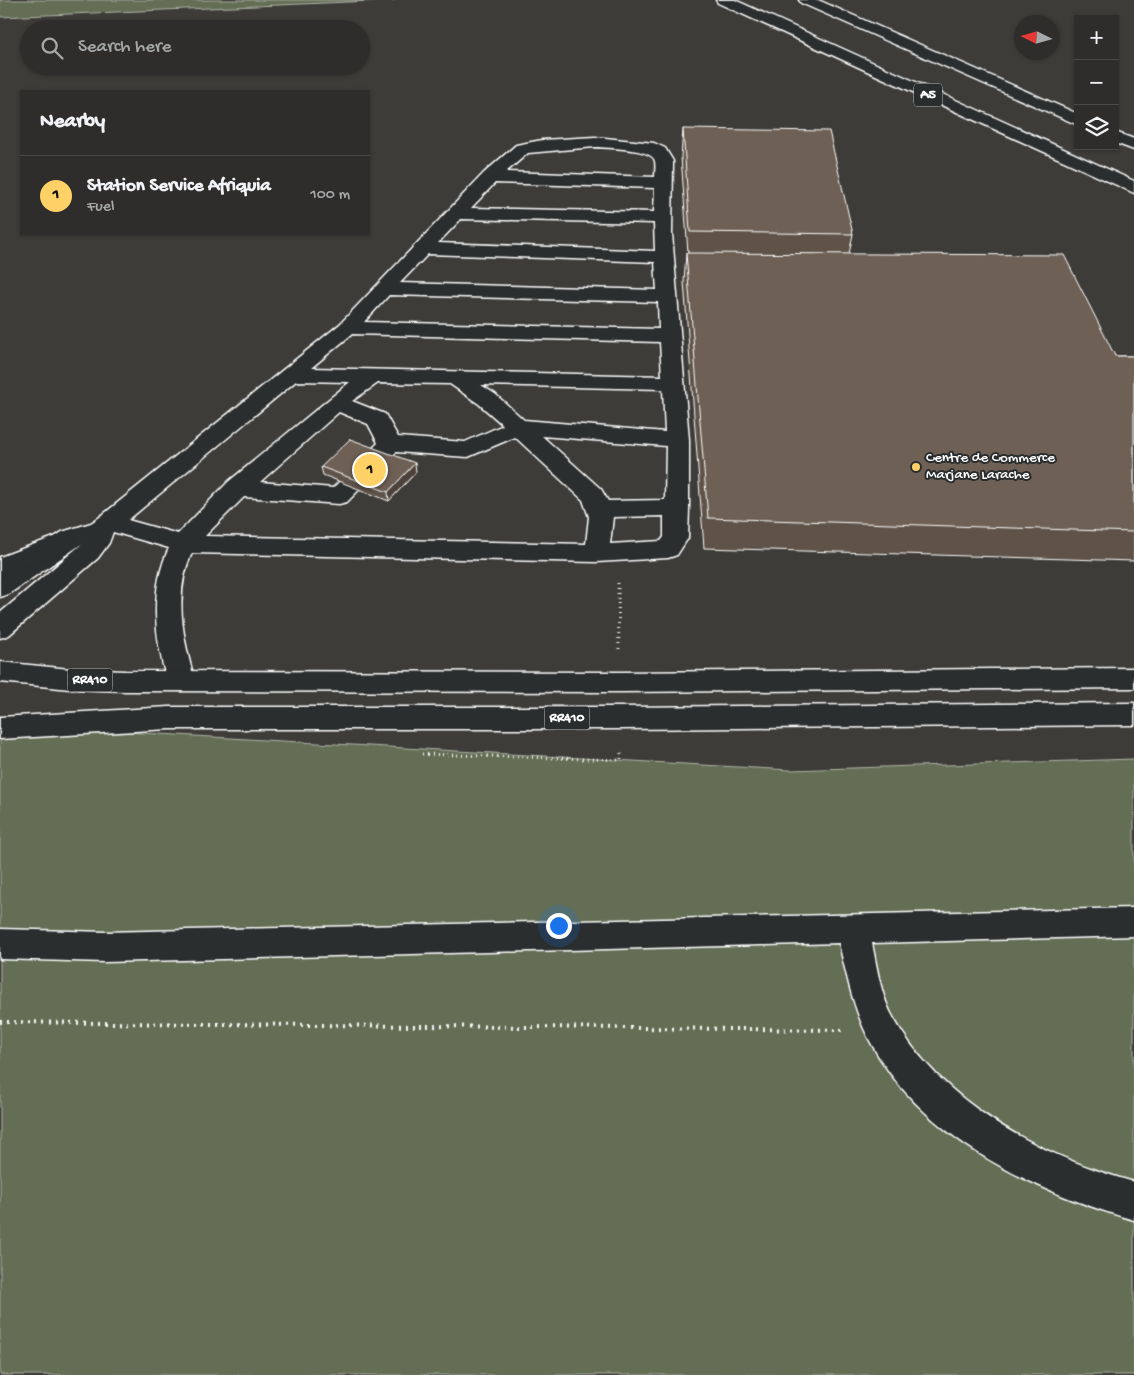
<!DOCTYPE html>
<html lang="en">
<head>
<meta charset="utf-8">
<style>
  :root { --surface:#2e2d2b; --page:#3a3937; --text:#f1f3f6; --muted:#a7a8a9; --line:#494947; --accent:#ffd166 }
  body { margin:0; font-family:"Gochi Hand",sans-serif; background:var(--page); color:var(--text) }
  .controls { position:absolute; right:15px; top:15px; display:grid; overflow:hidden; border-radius:0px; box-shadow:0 1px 4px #0004 }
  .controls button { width:45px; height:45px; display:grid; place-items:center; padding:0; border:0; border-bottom:1px solid var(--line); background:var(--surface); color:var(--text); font:25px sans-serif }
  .compass { position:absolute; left:1014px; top:15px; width:45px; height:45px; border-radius:50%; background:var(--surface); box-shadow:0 1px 4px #0004; rotate:275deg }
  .you { position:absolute; left:558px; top:925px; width:18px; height:18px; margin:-12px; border:4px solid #fff; border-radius:50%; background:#1a73e8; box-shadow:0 0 0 8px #1a73e833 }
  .badge { display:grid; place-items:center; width:32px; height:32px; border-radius:50%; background:var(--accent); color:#111; font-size:16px; font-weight:700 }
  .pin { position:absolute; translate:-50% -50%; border:2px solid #fff; box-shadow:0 1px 5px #0006 }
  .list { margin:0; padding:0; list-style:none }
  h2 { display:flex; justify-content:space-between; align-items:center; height:65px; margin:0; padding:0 20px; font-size:21px }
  h2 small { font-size:16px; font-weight:400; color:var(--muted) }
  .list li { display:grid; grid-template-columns:32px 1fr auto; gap:15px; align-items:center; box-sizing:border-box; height:80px; padding:0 20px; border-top:1px solid var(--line) }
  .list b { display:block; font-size:19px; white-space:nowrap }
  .list p { margin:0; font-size:16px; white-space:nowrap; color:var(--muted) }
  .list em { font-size:16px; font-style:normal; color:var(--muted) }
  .icon { flex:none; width:28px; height:28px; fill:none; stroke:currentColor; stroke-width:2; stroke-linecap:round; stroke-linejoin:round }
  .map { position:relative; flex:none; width:1134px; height:1375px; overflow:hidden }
  .search { position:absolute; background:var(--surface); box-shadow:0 1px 4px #0004; left:20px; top:20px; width:350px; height:55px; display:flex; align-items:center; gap:12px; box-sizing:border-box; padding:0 18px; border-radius:28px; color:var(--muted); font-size:19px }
  .panel { position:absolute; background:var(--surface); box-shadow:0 1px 4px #0004; left:20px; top:90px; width:350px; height:145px; border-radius:0px }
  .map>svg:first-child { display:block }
</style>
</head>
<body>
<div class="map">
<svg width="1134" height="1375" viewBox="0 0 1134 1375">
  <rect width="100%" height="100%" fill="#3e3c39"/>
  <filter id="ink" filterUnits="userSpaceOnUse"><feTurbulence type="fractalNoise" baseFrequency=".02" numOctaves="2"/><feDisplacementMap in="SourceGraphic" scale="10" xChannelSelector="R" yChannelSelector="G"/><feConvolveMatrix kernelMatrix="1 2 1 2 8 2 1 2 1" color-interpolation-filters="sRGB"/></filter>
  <g filter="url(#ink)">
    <path fill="#636e54" stroke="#b1b6aa" d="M0,0H395L0,17Z
      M89,730L790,770L1134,759V1375H0V733Z"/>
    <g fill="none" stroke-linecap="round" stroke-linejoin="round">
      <g stroke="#fff" stroke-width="3">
        <path id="minor" d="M595,137L654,143L665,148L673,161L672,234L689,440V508L688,538L677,555L668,558L596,562L192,553C173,593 183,640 195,681L191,688L181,691L171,688L167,681C155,637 149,591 169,548L113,532L109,543L98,558L9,635L0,638V613L83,543L9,594L0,597V575L62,532L91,523L100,517L340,324L484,173L516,145L542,140ZM595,147C607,148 652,148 655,161C656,166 655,172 655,177L506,172L528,153ZM495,183L655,188L654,212L471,208ZM461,219L654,223L655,251L438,243ZM428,254L655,262L657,290L400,283ZM389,295L658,302L659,329L364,322ZM352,334L660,342L662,376L311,368ZM296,381L350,382L228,482L178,534L128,520ZM378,383L450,384L479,404L503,425L465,442L398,437L385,414L352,401ZM481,385L663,389L665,432L524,420L495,394ZM339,412L368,424L378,443L333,488L260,482ZM542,436L666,446L665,500L608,501L601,489ZM515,437L583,500L589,517L586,544L205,536L244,497L339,504L347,502L396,452L468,457ZM664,516V537L661,541L610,544L613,517Z
          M1134,908V936L872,943C877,968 881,997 894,1019C943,1105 1042,1157 1134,1182V1220C1034,1192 920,1137 870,1041C854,1011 847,977 839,943L105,962L0,959V929L105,932Z"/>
      </g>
      <g stroke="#fff" stroke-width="3">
        <path id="highway" d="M716,0H735L1134,181V193L718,3Z
          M799,0H818L1078,114V125L801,3Z
          M1115,132L1134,139V150L1115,143Z
          M65,533L74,536L77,542L74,548L0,576V557Z
          M0,662L70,669L125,671L620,672L1134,668V688L620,692L125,691L70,689L0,682Z
          M1134,703V725L620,729H169L0,739V717L169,707H620Z"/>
      </g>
      <path stroke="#fff" stroke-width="3" stroke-dasharray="1 4" stroke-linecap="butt" d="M618,583L619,649
        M422,754L621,760V751"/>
      <path stroke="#fff" stroke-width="4" stroke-dasharray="2 5" stroke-linecap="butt" d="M0,1022L842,1030"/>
      <use href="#minor" fill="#2a2d2e" fill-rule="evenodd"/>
      <use href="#highway" fill="#2a2d2e" fill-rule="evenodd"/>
    </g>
    <path fill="#5f5348" stroke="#fff" d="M683,129L853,234L849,254L1115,356H1134V561L704,548L684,282L686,253H688L681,157Z
      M321,467L416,472L389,501L323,475Z"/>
    <path fill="#4d433b" stroke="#fff" d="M415,463L416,472L389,501L388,492Z"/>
    <path fill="#6e6054" stroke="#fff" d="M683,129L829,131L853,234L690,232Z
      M686,253L1064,255L1115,356H1134V532L708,518Z
      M350,439L415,463L388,492L321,467Z"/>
  </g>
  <circle fill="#ffd166" stroke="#2a2d2e" stroke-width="2" cx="916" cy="467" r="5"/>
  <g text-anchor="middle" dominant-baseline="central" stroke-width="4" stroke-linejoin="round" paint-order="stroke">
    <g fill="#2a2d2e" stroke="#bfc0c0" stroke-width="1">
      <rect x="914" y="83.5" width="28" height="23" rx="4"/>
      <rect x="67.5" y="668.5" width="45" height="23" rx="4"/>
      <rect x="544.5" y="706.5" width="45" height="23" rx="4"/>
    </g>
    <g font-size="14" font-weight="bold" fill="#fff">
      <text x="928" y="95">A5</text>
      <text x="90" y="680">RR410</text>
      <text x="567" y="718">RR410</text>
    </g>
    <g font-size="15" fill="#fff" stroke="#2a2d2e" text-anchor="start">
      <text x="926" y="458">Centre de Commerce<tspan x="926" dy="17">Marjane Larache</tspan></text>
    </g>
  </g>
</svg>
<div class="controls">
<button>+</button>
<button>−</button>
<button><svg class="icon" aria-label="layers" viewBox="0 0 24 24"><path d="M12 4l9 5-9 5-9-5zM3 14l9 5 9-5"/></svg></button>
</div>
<svg class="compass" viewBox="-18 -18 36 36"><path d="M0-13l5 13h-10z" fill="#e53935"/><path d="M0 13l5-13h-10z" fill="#a7a8a9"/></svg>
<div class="you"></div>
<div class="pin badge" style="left:370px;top:470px">1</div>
<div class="search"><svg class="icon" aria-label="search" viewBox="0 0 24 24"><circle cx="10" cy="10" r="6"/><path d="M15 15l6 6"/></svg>Search here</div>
<section class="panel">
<h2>Nearby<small></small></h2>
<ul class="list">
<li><span class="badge">1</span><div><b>Station Service Afriquia</b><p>Fuel</p></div><em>100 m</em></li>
</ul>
</section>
</div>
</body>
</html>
